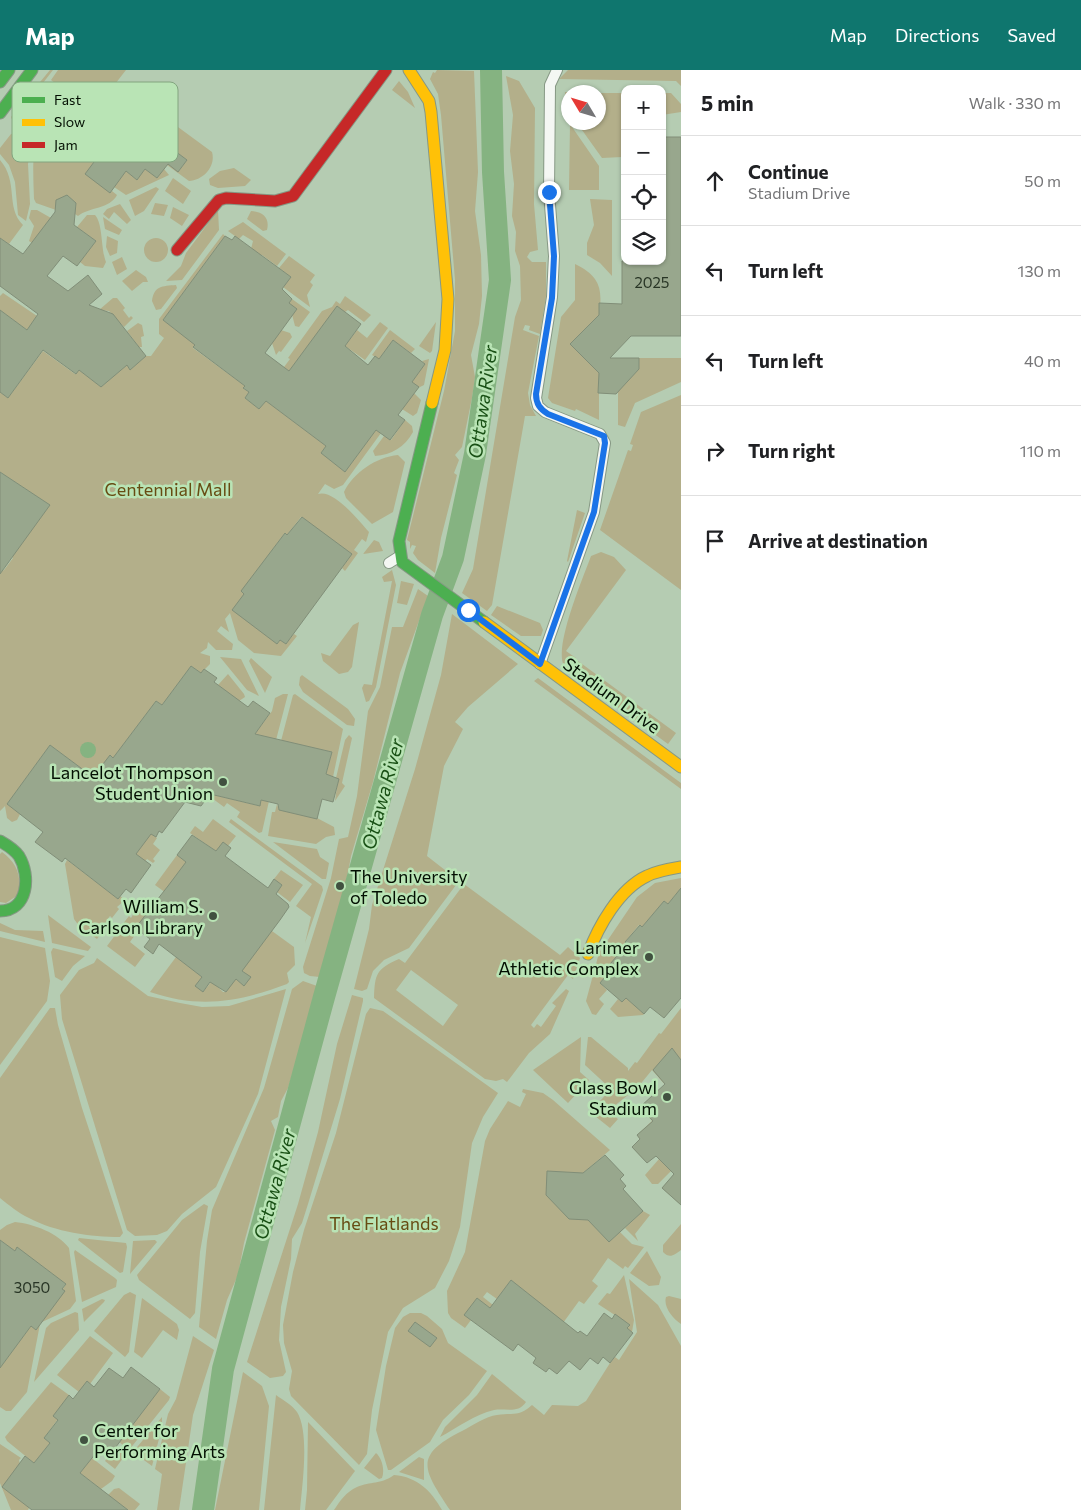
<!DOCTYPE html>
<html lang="en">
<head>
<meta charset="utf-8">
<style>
  :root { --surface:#fff; --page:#f2f2f2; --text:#202124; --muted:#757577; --line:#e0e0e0; --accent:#0f766e }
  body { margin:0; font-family:Commissioner,sans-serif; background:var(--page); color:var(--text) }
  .controls { position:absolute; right:15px; top:15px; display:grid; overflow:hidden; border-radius:10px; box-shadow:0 1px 4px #0004 }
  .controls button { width:45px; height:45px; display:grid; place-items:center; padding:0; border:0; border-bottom:1px solid var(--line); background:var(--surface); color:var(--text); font:25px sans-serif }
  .compass { position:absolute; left:561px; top:15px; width:45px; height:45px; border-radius:50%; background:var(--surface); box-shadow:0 1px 4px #0004; rotate:308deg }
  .stop { position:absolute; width:15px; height:15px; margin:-11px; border:4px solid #1a73e8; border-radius:50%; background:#fff }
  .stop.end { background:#1a73e8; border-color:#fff; box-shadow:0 1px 5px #0008 }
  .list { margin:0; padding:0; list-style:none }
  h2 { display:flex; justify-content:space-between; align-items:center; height:65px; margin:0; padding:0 20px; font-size:21px }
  h2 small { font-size:16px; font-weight:400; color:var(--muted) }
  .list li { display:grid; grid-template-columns:32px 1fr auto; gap:15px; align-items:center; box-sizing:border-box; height:90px; padding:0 20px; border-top:1px solid var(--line) }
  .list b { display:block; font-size:19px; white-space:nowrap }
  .list p { margin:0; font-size:16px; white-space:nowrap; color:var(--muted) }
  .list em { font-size:16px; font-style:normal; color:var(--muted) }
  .icon { flex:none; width:28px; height:28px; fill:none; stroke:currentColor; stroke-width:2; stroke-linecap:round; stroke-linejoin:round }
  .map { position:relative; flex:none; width:681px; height:1440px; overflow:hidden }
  header { display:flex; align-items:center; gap:30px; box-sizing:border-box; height:70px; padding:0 25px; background:var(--accent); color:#fff }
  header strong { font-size:24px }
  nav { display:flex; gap:28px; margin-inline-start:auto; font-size:18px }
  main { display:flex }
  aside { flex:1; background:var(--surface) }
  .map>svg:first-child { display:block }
</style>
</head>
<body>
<header>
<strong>Map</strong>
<nav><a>Map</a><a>Directions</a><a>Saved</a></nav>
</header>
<main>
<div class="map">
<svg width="681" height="1440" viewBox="0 0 681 1440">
  <rect width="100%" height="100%" fill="#b5ccb2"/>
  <path fill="#b3af8a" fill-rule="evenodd" d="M50,0H53L13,52L11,47Z
    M58,0H126L105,27L94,19L93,42L51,10Z
    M437,0L474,1L478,102L475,141L481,185L482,226L479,254L471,285L475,307L472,328L462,377L455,385L459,390L454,403L457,405L441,468L435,503L418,490L413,483L416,476L412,475L410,479V472L407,470L444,321L455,261V210L441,45L438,24L430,9L433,2L435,3Z
    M568,0H681V16L676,11L559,9Z
    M506,6L519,11L535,38L534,134L538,180L530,182L527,187L532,192H546V226L540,264L529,260L530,256L525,255L523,260L539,266L528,323L530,335L536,346H525L492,535L487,541L462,523L473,499L515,247L521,230L520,196L515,181L516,162L512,146L514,114L510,81L513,45Z
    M399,11L408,22L415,38L392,20Z
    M565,22L625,23V51L622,52V87L602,88L577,53L598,52V22H568V40L565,35Z
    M662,23H671L681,34V42L662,45Z
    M133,29L148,35L212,82C216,96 204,110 189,111L167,95L168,94L179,101L187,90L119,39L125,31Z
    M69,32L90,46L86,51L77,44L66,58L100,84L110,123L112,121L117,125C110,139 89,137 78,146L75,144L76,133L67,125L56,140L36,133L34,129C33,96 28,43 69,32Z
    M570,54L599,96V120H569Z
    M33,59L28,94L30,134L26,151L18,145L15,112L9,95L0,84V78L11,64Z
    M0,90C19,112 5,137 23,155L9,174L0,168Z
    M234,98L251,110L245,116L218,118L210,115L209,109L220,101Z
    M145,99L157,108L164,99L169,105L126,125L114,117L126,101L137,110Z
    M173,108L191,121L183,134L165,121Z
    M156,117L159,119L144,141L135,146L129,130Z
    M590,129L612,130V206L600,193L587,185V173L594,155Z
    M155,133L168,135L164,146L151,144Z
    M120,134L131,150L127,154L114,142L109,149L103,144L107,139Z
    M173,137L189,145L182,156L170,148Z
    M31,140H37L51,148L32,173L29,171L34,156L29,148Z
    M218,140L219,160L182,210L166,211L181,196L186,183Z
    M251,141C263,142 270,148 267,160L263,161L247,149Z
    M87,145H95C103,153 101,180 106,192L103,198L85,196L80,192L96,171L77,157Z
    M103,147L122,160L119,165L105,159Z
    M243,152L286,184L277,196L262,185L258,189L251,179L253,171L243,165L239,169L228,161Z
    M223,164L225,166L163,250L185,267L201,266L193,278L245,316L244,319L249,322L245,328L259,339L266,331L326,376L321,383L345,402L376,360L381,363L343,415L334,419L325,414L318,424C334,419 358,450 369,462L366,472L362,469L354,480L358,483L345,501L342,498L352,484L301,447L287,465L284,464L242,521L277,574L280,570L286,574L294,564L297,566L281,586L254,583L238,570L230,543L225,549L229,562L221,556L217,561L233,574L232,580H216L208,572L207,578L200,583L210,586V594L201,603L191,596L162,635L156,631L113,688L105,716L50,675L7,734L20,744L17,750L12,752L7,748L5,736L0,741V502L4,500L13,488L11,486L50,435L0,402V322L8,328L43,281L75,304L79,300L101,317L127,295L130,300L146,286H151L164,268L159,264V249Z
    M107,166L118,171L117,183L110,186L106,177Z
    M144 180a12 12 0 1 1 24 0a12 12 0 1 1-24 0Z
    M289,186L315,205L310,212L313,215L307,225L310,237L283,217L291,207L279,198Z
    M122,187L127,199L117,205L112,192Z
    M575,194C600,206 603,219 599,245L570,274L599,303V350L576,339L575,341L552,333L548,328L561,247L575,230Z
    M136,200L146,207L148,212H143L132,221L122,211Z
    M176,215L177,218L161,239L156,240L152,231C154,216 162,216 176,215Z
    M3,223L37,246L27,260L0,240V226Z
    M345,226L371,245L364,252L348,240L345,242L337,237L289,301L284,297L290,289L288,288L322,241L332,237L336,231L340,234Z
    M113,228H117L125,238L123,240L129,248L131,246L133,248L124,257L109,241L99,240Z
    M292,229L310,242L299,257L295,256L289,233Z
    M380,252L388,258L365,290L345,276L357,260L367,268Z
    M436,252L432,281L430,283L419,276Z
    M138,253L142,255L144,266L141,267L142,277H139L127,261Z
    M281,260L290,263L292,267L281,282L279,281L276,285L272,273Z
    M390,260L415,279L411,283L393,270L379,289L372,285Z
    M639,288H681V312L635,333L625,357L618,355V321L639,299Z
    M429,289L424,315L418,318L412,312L425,294L422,291Z
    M414,323L421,330L417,343L413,346L402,339Z
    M681,325V520L600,460L628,380L631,381L633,375L630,374L641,342Z
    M405,350L412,356L413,362C405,377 391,385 375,386L373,381L384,366L391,370Z
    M398,385L405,392L393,442L372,454L346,428L344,422C353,403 376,387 398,385Z
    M577,440L585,443L568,492L567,491Z
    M374,470L379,472L383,481L363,484Z
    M601,482L614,487L626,500L566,581L576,588L566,598C550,584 584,506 591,486Z
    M392,500L396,515L376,617L369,631L366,632L362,618L364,614L372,615L392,511L384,512L382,507Z
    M401,511L414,514L407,535L397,533Z
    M418,519L428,526L400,603L373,712L351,786C346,819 334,849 327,881C325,890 320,898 320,907L310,906L304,903L303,897L331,808L339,769L348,767L357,726L368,641L380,617L392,557H403Z
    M497,536L540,553L543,560L541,566H521L491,545Z
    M452,544L518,594L468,637L455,652L463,659L444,696L427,786L459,811L409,878L384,890L373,901L367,919L362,921L354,919L369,859L372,835L415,699L441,605Z
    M359,552L352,597L348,602L339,604L323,591L321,583L330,586L353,555Z
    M220,587L241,589L259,626L247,620Z
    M251,588L272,607L265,623L249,591Z
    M578,591L676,663L668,674L571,603Z
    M228,604L244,624L245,627L239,631L218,615Z
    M302,605L348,639L355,649L354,656L347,655L303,622L299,615L300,607Z
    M538,608L681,713V719L534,611Z
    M283,624H288L276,670L255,664L272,641L275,628Z
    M295,624L343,659L333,707L326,705L332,682L281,671L293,625Z
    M349,665L352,668L342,713L345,716L335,731L338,709L336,708L345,670Z
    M210,724L259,736L261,730L269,731L262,762L259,763L237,747L240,742L227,733L224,737L209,726Z
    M277,734L279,740L317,748L334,757L335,765L326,767L316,774L268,766L272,742H275Z
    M213,749L236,766L228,776L216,781L190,763L195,756L203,762Z
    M231,749L322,816L323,820L305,873L311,847L296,836L312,814L229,752Z
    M151,763L157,768L153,774L160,780L153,789L155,791L153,793L147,789L140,798L131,791Z
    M273,772L317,779L320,787L329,793L326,809H322Z
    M2,782C17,793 22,806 18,825L6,833L0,832V784Z
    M177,785L188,793L176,805L178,806L166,819V823L155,815Z
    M67,790L118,829L120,826L125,830L117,837L119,839L112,848L110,846L107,850L109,853L97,869L79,856L74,849L65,794Z
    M281,800L303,815L290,832L277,822L282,815L274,809Z
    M681,808V828L676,824L668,834L664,831L642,857L639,855L625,872L627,874L600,913L607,920L599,929L604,934L596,945L592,944L586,931L599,883L637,827L655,813Z
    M464,814L560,885L568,877L580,888L573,909L568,905L531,955L534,958L537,954L541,957L556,936L552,933L566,919L569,921L550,964L529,983L507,1012L503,1009L496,1011L485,1009L374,928C375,904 376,899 399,889L405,893ZM411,900L458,935L443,956L396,920Z
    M137,834L149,844L137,856V862L130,872L145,884L135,897L107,876L119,860L121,861L124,857L122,855L129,846L131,848L134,843L132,841Z
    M48,845L91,877L88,881L52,873Z
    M0,853L15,860L43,861L45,872L0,861Z
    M272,861L294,877L295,895L287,903L289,912L287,914C239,932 200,939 150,922L176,887L202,907L203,922L212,911L223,922H226L234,908L244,915L250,907L240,899L251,888L250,887Z
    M0,867L45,878L50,911L47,931L0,995Z
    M53,878L85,886L73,896L62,911L55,907L51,882Z
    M97,888L148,926L180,933L202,937L229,936L286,919L258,1024L216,1117L182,1144L167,1161L157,1165L135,1166L127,1160L62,949L60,925L79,900L94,893Z
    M303,911L317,916L312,931V954L306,971L302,973L288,1018L281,1031L278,1047L271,1051L275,1060L244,1173L238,1205L227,1230L216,1269L199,1257L207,1171L212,1140L264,1018L292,919Z
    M352,925L363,928V931L340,1029L308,1134L302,1153L292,1169L291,1189L281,1237L279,1270L286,1302L283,1306L270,1308L247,1292L298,1134L318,1062L337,974Z
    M626,928L644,944L643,945L618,947L610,939L618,929L622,932Z
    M50,938H55L58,955L82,1038L123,1163L120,1167C91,1167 55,1162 29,1148C18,1143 9,1135 0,1128V1008Z
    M370,938L383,941L498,1023L483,1047L472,1073L460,1157L449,1191L435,1218L403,1238L388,1262L372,1340L367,1384L359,1395L291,1326L289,1319L292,1301L284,1273L283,1255L293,1202L304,1160L336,1063L366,944Z
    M681,938V1135L662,1118L676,1103L673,1099L658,1114H652L645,1105L659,1089L658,1084L647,1093L632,1077L640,1069L637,1065L652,1051L640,1037L666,1016L652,1000L638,1017L608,1041L618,1049L610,1058L590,1042L611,1019L585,995L588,967H591L628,998V1001L635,992L637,993L659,963L661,964Z
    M581,967L580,1002L589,1010L568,1033L533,1000Z
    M523,1019L543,1023L553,1030L610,1080L583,1103L588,1150L609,1172L620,1162L632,1174L644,1177L628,1198L625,1196L623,1199L608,1188L592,1211L598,1216L584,1234L579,1231L563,1253L511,1210L497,1229L487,1222L483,1227L493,1235L490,1238L477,1228L465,1245L471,1250L465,1258L451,1248L448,1243L447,1221L465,1182L485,1071L490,1059L508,1031L520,1037L526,1024L522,1022Z
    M204,1134L208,1136L200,1182L195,1243L190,1249L139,1210L137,1205L182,1150Z
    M643,1141L650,1145L635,1164L638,1171L625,1158Z
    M15,1152C34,1154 58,1163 69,1178L76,1231L70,1239L42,1252L66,1214L18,1178L15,1181L0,1170V1160L7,1155Z
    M681,1154V1180C674,1185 670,1189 663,1182V1175Z
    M79,1168L126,1173L127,1177L123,1202L120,1203L78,1170Z
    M133,1171L155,1170L157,1172L130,1204Z
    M75,1180L115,1208L117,1210L116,1217L82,1232L74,1182Z
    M647,1181L661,1207L659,1215L649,1216L630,1203Z
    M624,1205L634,1250L632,1262L627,1259L630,1255L598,1234L607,1223L610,1224Z
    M629,1209L658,1235L681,1276V1440H450C424,1400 412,1386 462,1361C472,1356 486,1346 497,1345C514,1342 517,1348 532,1335L544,1345L552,1335L578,1336L586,1331L610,1293L615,1287L619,1290L637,1262Z
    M130,1222L136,1225L129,1282L125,1287L94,1261L124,1225Z
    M669,1226L681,1229V1254C673,1249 663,1237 666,1227Z
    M142,1228L177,1254L179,1260L177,1270L163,1260L142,1288L134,1282Z
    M102,1229L105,1230L104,1232L84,1252L82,1239Z
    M75,1242L78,1243L79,1260L34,1312L46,1258L51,1253Z
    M410,1243H421L427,1246L442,1259L448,1273L487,1301L469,1325L443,1350L430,1372L391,1400H388L376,1360L386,1296L395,1258L403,1247Z
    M40,1254L27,1322L11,1341H6L0,1337V1298L31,1256L36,1260Z
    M90,1266L113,1283L90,1314L79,1322L57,1305Z
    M193,1266L214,1280L193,1345L179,1440H157L162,1404L155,1399L168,1344L176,1329Z
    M243,1302L262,1316L269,1336L259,1440H215Z
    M492,1304L526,1332C518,1344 506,1338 494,1340C475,1344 457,1358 440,1367L445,1357L477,1325Z
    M51,1312L69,1325L58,1349L44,1368L50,1373L34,1393L7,1371L5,1367Z
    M160,1319L170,1327L169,1330L129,1380L119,1372Z
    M276,1325C283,1330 292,1335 297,1342C310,1363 302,1416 300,1440H264Z
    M162,1347V1357L152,1396L133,1382Z
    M308,1352L355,1401L326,1440H305L307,1420Z
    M0,1374L21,1388L19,1390L29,1438L28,1440H11L0,1413Z
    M116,1376L126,1384L115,1399L105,1391Z
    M376,1383C382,1388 385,1400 382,1408L379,1409L364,1398Z
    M419,1387L424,1389V1410L399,1402Z
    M92,1388L115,1406L112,1411L101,1419L80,1403Z
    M394,1405C418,1407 431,1421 442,1440H334C340,1431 346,1422 357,1417C371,1411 380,1415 394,1405Z
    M119,1418L140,1434L135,1440H128L108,1425L114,1419Z"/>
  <path fill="#85b381" d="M80 680a8 8 0 1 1 16 0a8 8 0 1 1-16 0Z"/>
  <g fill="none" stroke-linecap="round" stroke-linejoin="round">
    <path stroke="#85b381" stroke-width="22" d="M203,1440L223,1299L324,927L432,545L453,488L475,384L500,210L493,102L491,0"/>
  </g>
  <path fill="#98a78d" stroke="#818e78" d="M119,39L187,90L178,102L168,94L157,108L145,99L137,110L126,101L110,123L85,104L100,84L66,58L77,44L89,53L98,41L110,50Z
    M662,67H681V266H631L610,288H639V299L616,324L598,323L599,303L570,274L599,245V233L622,234V191H662Z
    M67,125L76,133L74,155L96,171L77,196L63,186L47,206L68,221L88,205L102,224L89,235L113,244L146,286L130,300L127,295L101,317L79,300L76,304L43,280L8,328L0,322V240L27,260L38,244L0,216V168L23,184L55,142L56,130Z
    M225,166L232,170L235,166L291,207L282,219L292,229L289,233L297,239L265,283L289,301L337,236L361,254L345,276L368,295L375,286L379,289L393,270L425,294L412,312L419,317L398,345L405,350L390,370L376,360L345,402L321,383L326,376L266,331L259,339L245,328L249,322L243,318L245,316L193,277L195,275L163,250Z
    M0,402L50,435L0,504Z
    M302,447L352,484L286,574L280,570L277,574L232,540L244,524L241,521L285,463L287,465Z
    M191,596L201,603L204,599L217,608L214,612L248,637L253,631L270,643L255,664L332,682L326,704L339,709L333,732L322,729L317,749L279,740L278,734L261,730L260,736L210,724L201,736L185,732L162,763L159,761L156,767L151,764L136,784L151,795L131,823L126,819L118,829L65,788L62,792L35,772L43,762L7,734L50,675L93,707L110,685L113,688L156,631L162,635Z
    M192,765L216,781L223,772L231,778L225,786L268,818L274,809L282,815L276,824L288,834L289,837L280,850L242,901L251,907L244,916L236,909L226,922L210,912L203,922L195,916L202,907L159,874L153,884L144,877L150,869L137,859V856L147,843L138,837L144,829L153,835L168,816L186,792L177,785Z
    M681,818V928L664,948L650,937L644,944L626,928L622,932L600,913L608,903L605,900L627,874L625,872L640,855L642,857L664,831L668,834Z
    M672,978L681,990V1135L662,1118L674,1104L656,1086L647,1093L632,1077L640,1069L637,1065L653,1051L640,1037L665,1014L653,1000Z
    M605,1085L624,1105L620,1109L626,1116L623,1119L643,1141L609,1172L588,1150L569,1149L546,1125L547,1101L583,1103Z
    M0,1170L15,1181L17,1177L66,1214L62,1219L65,1221L36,1260L31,1256L0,1298Z
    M511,1210L578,1263L580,1261L587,1266L604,1243L612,1249L615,1244L630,1255L627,1258L633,1263L610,1293L603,1287L598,1294L590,1288L580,1300L569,1291L557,1304L549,1298L546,1302L533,1293L536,1288L518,1274L513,1281L464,1245L477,1228L490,1238Z
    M415,1252L437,1268L430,1277L408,1261Z
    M131,1297L160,1319L109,1386L103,1381L96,1383L80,1403L128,1440H32L2,1417L25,1386L34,1393L50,1373L44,1368L58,1350L53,1346L69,1325L73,1329L87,1311L94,1317L109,1298L123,1308Z"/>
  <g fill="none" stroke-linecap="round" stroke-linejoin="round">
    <g stroke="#869884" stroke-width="12">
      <path id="street" d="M389,493L400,486
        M540,594L594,442L605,373L600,364L545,342L538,336L536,328L552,227L554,186L549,122L550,15L557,0"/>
    </g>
    <g stroke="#869884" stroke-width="13">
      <path id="fast" d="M0,12L9,0
        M0,43L32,0
        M432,333L399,471L402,492L484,552
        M0,771C7,775 14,779 19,786C31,806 28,841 0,841"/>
    </g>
    <g stroke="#869884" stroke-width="13">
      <path id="slow" d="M409,0L429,31L431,42L448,229L445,280L432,333
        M484,552L681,697
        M588,884C598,857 619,819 647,806C657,801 669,799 681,797"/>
    </g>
    <g stroke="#869884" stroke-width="13">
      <path id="jam" d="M177,180L219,130L226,128L275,131L293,126L386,0"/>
    </g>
    <use href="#street" stroke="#f4f7f3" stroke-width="10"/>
    <use href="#fast" stroke="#4caf50" stroke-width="11"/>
    <use href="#slow" stroke="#ffc107" stroke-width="11"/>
    <use href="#jam" stroke="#c62828" stroke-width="11"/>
  </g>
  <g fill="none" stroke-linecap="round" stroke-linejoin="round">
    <path stroke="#1a73e8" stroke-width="6" d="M468,540L540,594L594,442L605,373L604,366L548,344C540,339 536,334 536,324L552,228L554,186L549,122"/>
  </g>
  <g fill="#415140" stroke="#b9e4b5" stroke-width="2">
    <circle cx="223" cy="712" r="5"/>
    <circle cx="340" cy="816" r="5"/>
    <circle cx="213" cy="846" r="5"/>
    <circle cx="649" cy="887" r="5"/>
    <circle cx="667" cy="1027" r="5"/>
    <circle cx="84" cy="1370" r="5"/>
  </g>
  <g text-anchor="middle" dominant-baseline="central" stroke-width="5" stroke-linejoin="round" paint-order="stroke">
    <g font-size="15" fill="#283525">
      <text x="652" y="212">2025</text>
      <text x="32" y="1217">3050</text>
    </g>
    <g font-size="18" fill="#674c13" stroke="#b9e4b5">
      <text x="168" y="419">Centennial Mall</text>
      <text x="384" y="1153">The Flatlands</text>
    </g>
    <g font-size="18" fill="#030f02" stroke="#b9e4b5">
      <text transform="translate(612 625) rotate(36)">Stadium Drive</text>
    </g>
    <g font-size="18" fill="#030f02" stroke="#b9e4b5" text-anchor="end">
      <text x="213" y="702">Lancelot Thompson<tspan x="213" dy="21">Student Union</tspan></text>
      <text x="350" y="806" text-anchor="start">The University<tspan x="350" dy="21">of Toledo</tspan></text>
      <text x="203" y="836">William S.<tspan x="203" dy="21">Carlson Library</tspan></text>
      <text x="639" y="877">Larimer<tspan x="639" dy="21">Athletic Complex</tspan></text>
      <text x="657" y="1017">Glass Bowl<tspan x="657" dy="21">Stadium</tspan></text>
      <text x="94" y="1360" text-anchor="start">Center for<tspan x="94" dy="21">Performing Arts</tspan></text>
    </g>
    <g font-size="19" font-style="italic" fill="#195015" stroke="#b9e4b5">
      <text transform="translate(482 332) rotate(-82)">Ottawa River</text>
      <text transform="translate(382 724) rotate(-75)">Ottawa River</text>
      <text transform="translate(274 1114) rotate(-75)">Ottawa River</text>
    </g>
  </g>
  <rect x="12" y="12" width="166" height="80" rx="8" fill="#b9e4b5" stroke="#82a47f" stroke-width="1"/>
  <rect x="22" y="27" width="23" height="6" fill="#4caf50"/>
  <rect x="22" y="49" width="23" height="7" fill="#ffc107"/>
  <rect x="22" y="72" width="23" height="6" fill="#c62828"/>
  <g font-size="14" fill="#030f02">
    <text x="54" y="35">Fast</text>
    <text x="54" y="57">Slow</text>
    <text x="54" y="80">Jam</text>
  </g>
</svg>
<div class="controls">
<button>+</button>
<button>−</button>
<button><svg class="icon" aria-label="locate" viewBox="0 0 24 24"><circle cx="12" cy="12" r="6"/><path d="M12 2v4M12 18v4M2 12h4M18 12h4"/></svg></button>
<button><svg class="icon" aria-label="layers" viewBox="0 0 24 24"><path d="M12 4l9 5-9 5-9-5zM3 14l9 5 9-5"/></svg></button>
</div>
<svg class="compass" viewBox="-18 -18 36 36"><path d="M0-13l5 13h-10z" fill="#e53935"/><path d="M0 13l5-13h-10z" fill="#757577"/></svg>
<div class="stop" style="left:468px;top:540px"></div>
<div class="stop end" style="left:549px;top:122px"></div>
</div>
<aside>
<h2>5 min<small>Walk · 330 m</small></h2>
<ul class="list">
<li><svg class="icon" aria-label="ahead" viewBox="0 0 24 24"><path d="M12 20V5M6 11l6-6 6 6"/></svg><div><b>Continue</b><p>Stadium Drive</p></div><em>50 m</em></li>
<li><svg class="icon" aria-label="left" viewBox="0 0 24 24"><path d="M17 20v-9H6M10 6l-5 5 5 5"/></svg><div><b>Turn left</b></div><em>130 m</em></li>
<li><svg class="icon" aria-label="left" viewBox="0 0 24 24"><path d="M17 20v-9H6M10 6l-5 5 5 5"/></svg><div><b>Turn left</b></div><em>40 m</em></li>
<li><svg class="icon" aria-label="right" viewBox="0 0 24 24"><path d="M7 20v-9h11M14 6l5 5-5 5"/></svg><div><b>Turn right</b></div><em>110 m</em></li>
<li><svg class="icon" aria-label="arrive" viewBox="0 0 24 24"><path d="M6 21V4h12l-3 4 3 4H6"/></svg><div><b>Arrive at destination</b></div></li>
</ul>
</aside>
</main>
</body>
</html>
